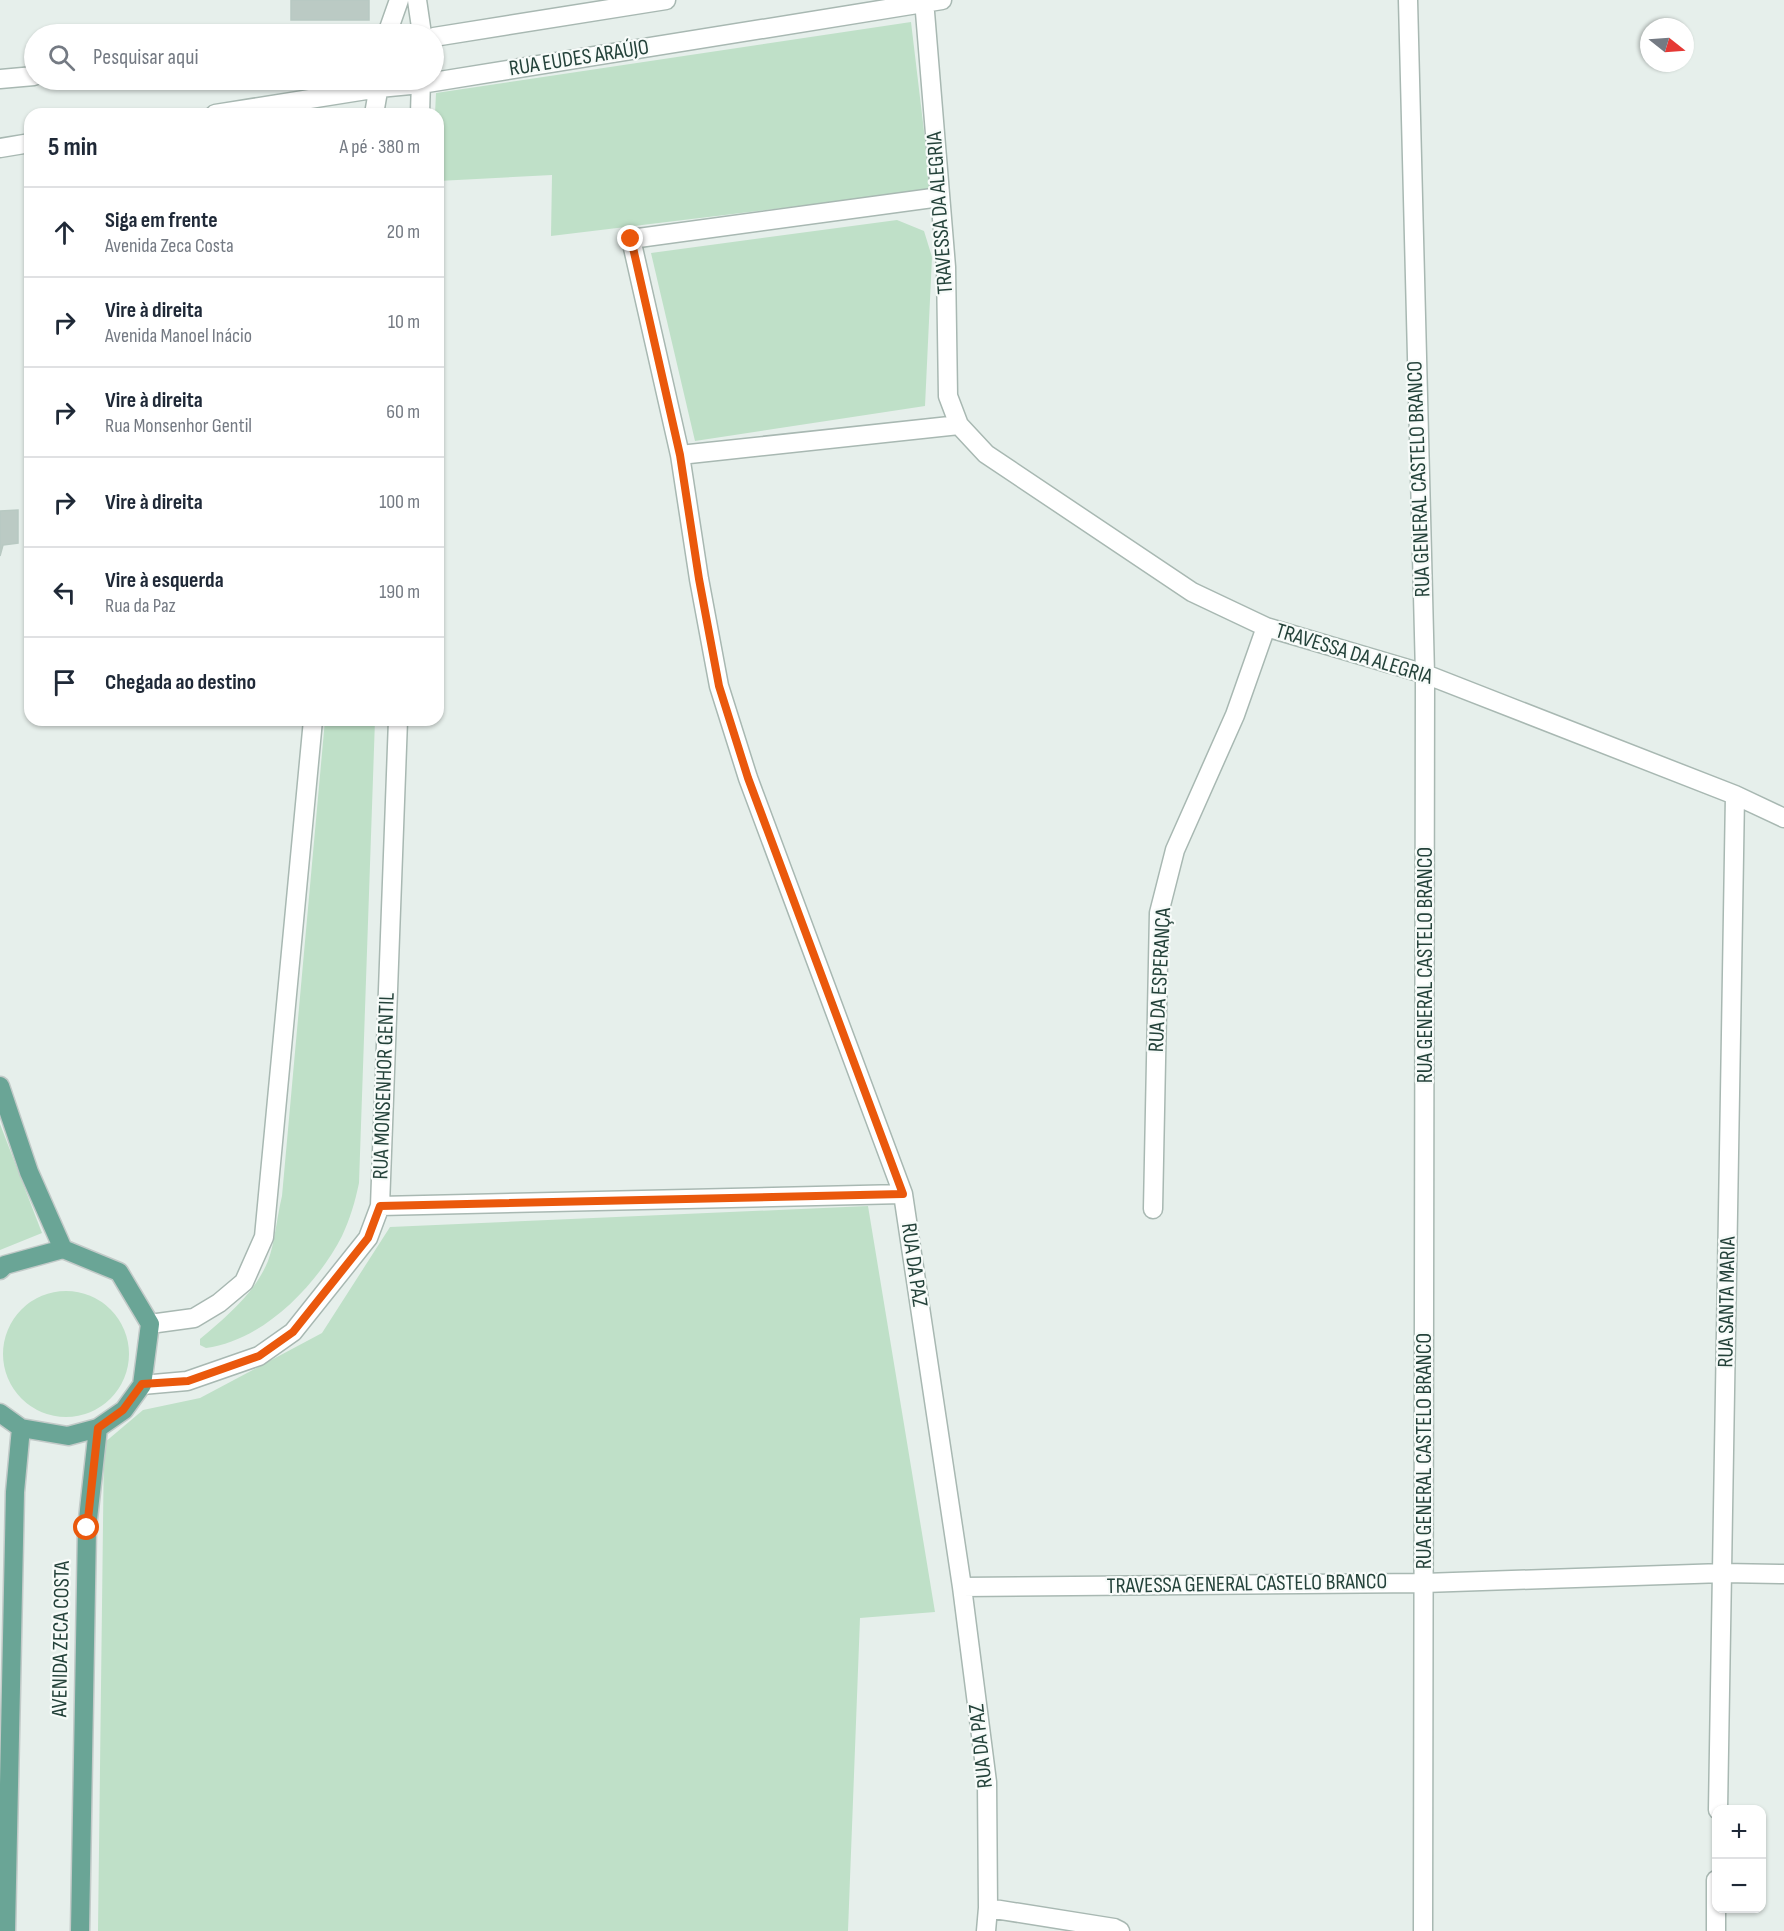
<!DOCTYPE html>
<html lang="pt">
<head>
<meta charset="utf-8">
<style>
  :root { --surface:#fff; --page:#f2f2f3; --text:#1f2937; --muted:#747a83; --line:#e0e1e3 }
  body { margin:0; font-family:"Sofia Sans Condensed",sans-serif; background:var(--page); color:var(--text) }
  .controls { position:absolute; right:18px; bottom:18px; display:grid; overflow:hidden; border-radius:12px; box-shadow:0 2px 4px #0004 }
  .controls button { width:54px; height:54px; display:grid; place-items:center; padding:0; border:0; border-bottom:2px solid var(--line); background:var(--surface); color:var(--text); font:30px sans-serif }
  .compass { position:absolute; left:1640px; top:18px; width:54px; height:54px; border-radius:50%; background:var(--surface); box-shadow:0 2px 4px #0004; rotate:107deg }
  .stop { position:absolute; width:18px; height:18px; margin:-14px; border:4px solid #ea580c; border-radius:50%; background:#fff }
  .stop.end { background:#ea580c; border-color:#fff; box-shadow:0 2px 6px #0008 }
  .list { margin:0; padding:0; list-style:none }
  h2 { display:flex; justify-content:space-between; align-items:center; height:78px; margin:0; padding:0 24px; font-size:26px }
  h2 small { font-size:20px; font-weight:400; color:var(--muted) }
  .list li { display:grid; grid-template-columns:39px 1fr auto; gap:18px; align-items:center; box-sizing:border-box; height:90px; padding:0 24px; border-top:2px solid var(--line) }
  .list b { display:block; font-size:22px; white-space:nowrap }
  .list p { margin:0; font-size:20px; white-space:nowrap; color:var(--muted) }
  .list em { font-size:20px; font-style:normal; color:var(--muted) }
  .icon { flex:none; width:33px; height:33px; fill:none; stroke:currentColor; stroke-width:2; stroke-linecap:round; stroke-linejoin:round }
  .map { position:relative; flex:none; width:1784px; height:1931px; overflow:hidden }
  .search { position:absolute; background:var(--surface); box-shadow:0 2px 4px #0004; left:24px; top:24px; width:420px; height:66px; display:flex; align-items:center; gap:15px; box-sizing:border-box; padding:0 21px; border-radius:33px; color:var(--muted); font-size:22px }
  .panel { position:absolute; background:var(--surface); box-shadow:0 2px 4px #0004; left:24px; top:108px; width:420px; height:618px; border-radius:18px }
  .map>svg:first-child { display:block }
</style>
</head>
<body>
<div class="map">
<svg width="1784" height="1931" viewBox="0 0 1784 1931">
  <rect width="100%" height="100%" fill="#e6efeb"/>
  <path fill="#bfe0c8" d="M911,22L931,190L551,236L552,175L438,181V114H435L436,93Z
    M897,220L924,231L932,257L925,406L695,441L651,253Z
    M325,720H375L359,1183C355,1202 350,1219 342,1236C317,1285 263,1341 206,1348L200,1345V1339C226,1317 255,1293 268,1261C275,1242 277,1216 282,1196Z
    M0,1124L42,1233L0,1250Z
    M868,1206L935,1612L860,1618L848,1931H98L104,1443L143,1410L200,1398L322,1333L390,1227Z
    M3 1354a63 63 0 1 1 126 0a63 63 0 1 1-126 0Z"/>
  <path fill="#bbcac4" stroke="#b8c9c2" stroke-width="1.5" d="M291,0H369V20H291Z
    M18,510V543L3,545L0,556V511Z"/>
  <g fill="none" stroke-linecap="round" stroke-linejoin="round">
    <g stroke="#a8b8b2" stroke-width="21">
      <path id="street" d="M417,0L422,34
        M924,0L946,267L948,396L959,425L986,454L1192,592L1266,627L1425,674L1735,795L1784,818
        M1408,0L1425,674L1423,1931
        M387,34L399,0
        M434,37L666,0
        M0,79L34,76
        M215,114L379,88L421,84L942,0
        M374,114L380,80
        M420,114L421,80
        M0,148L30,143
        M940,197L631,239L680,455L699,579L719,686L748,778L903,1194L962,1587L987,1782L988,1908L986,1931
        M680,455L959,425
        M380,1206L903,1194
        M1153,1209L1159,913L1175,850L1235,715L1266,627
        M150,1324L194,1318L219,1303L244,1282L264,1237L313,720
        M142,1385L187,1381L259,1356L293,1332L368,1238L380,1206L398,720
        M962,1587L1424,1583L1723,1573L1784,1574
        M1718,1810L1735,795
        M988,1908L1114,1928L1120,1931
        M1716,1931V1880"/>
    </g>
    <g stroke="#c2cac8" stroke-width="21">
      <path id="primary" d="M0,1086L29,1172L63,1249
        M0,1270L5,1265L63,1249L119,1272L150,1324L142,1385L124,1410L98,1428L68,1436L21,1428L0,1413
        M6,1931L15,1492L21,1428
        M80,1931L87,1528L98,1428"/>
    </g>
    <use href="#street" stroke="#fff" stroke-width="18"/>
    <use href="#primary" stroke="#6aa596" stroke-width="18"/>
  </g>
  <g fill="none" stroke-linecap="round" stroke-linejoin="round">
    <path stroke="#ea580c" stroke-width="8" d="M87,1528L98,1428L123,1410L142,1384L188,1381L259,1356L293,1332L368,1238L380,1206L903,1194L748,778L719,686L699,579L680,455L631,239"/>
  </g>
  <g text-anchor="middle" dominant-baseline="central" stroke-width="4.5" stroke-linejoin="round" paint-order="stroke">
    <g font-size="22" fill="#24423a" stroke="#f7fbf9">
      <text transform="translate(579 58) rotate(-9)">RUA EUDES ARAÚJO</text>
      <text transform="translate(940 213) rotate(-94)">TRAVESSA DA ALEGRIA</text>
      <text transform="translate(1419 479) rotate(-92)">RUA GENERAL CASTELO BRANCO</text>
      <text transform="translate(1354 654) rotate(17)">TRAVESSA DA ALEGRIA</text>
      <text transform="translate(1425 965) rotate(-90)">RUA GENERAL CASTELO BRANCO</text>
      <text transform="translate(1160 980) rotate(-87)">RUA DA ESPERANÇA</text>
      <text transform="translate(384 1086) rotate(-88)">RUA MONSENHOR GENTIL</text>
      <text transform="translate(914 1265) rotate(82)">RUA DA PAZ</text>
      <text transform="translate(1727 1302) rotate(-89)">RUA SANTA MARIA</text>
      <text transform="translate(1424 1451) rotate(-90)">RUA GENERAL CASTELO BRANCO</text>
      <text transform="translate(1247 1584) rotate(-1)">TRAVESSA GENERAL CASTELO BRANCO</text>
      <text transform="translate(61 1639) rotate(-89)">AVENIDA ZECA COSTA</text>
      <text transform="translate(981 1746) rotate(-96)">RUA DA PAZ</text>
    </g>
  </g>
</svg>
<div class="controls">
<button>+</button>
<button>−</button>
</div>
<svg class="compass" viewBox="-18 -18 36 36"><path d="M0-13l5 13h-10z" fill="#e53935"/><path d="M0 13l5-13h-10z" fill="#747a83"/></svg>
<div class="stop" style="left:87px;top:1528px"></div>
<div class="stop end" style="left:631px;top:239px"></div>
<div class="search"><svg class="icon" aria-label="search" viewBox="0 0 24 24"><circle cx="10" cy="10" r="6"/><path d="M15 15l6 6"/></svg>Pesquisar aqui</div>
<section class="panel">
<h2>5 min<small>A pé · 380 m</small></h2>
<ul class="list">
<li><svg class="icon" aria-label="ahead" viewBox="0 0 24 24"><path d="M12 20V5M6 11l6-6 6 6"/></svg><div><b>Siga em frente</b><p>Avenida Zeca Costa</p></div><em>20 m</em></li>
<li><svg class="icon" aria-label="right" viewBox="0 0 24 24"><path d="M7 20v-9h11M14 6l5 5-5 5"/></svg><div><b>Vire à direita</b><p>Avenida Manoel Inácio</p></div><em>10 m</em></li>
<li><svg class="icon" aria-label="right" viewBox="0 0 24 24"><path d="M7 20v-9h11M14 6l5 5-5 5"/></svg><div><b>Vire à direita</b><p>Rua Monsenhor Gentil</p></div><em>60 m</em></li>
<li><svg class="icon" aria-label="right" viewBox="0 0 24 24"><path d="M7 20v-9h11M14 6l5 5-5 5"/></svg><div><b>Vire à direita</b></div><em>100 m</em></li>
<li><svg class="icon" aria-label="left" viewBox="0 0 24 24"><path d="M17 20v-9H6M10 6l-5 5 5 5"/></svg><div><b>Vire à esquerda</b><p>Rua da Paz</p></div><em>190 m</em></li>
<li><svg class="icon" aria-label="arrive" viewBox="0 0 24 24"><path d="M6 21V4h12l-3 4 3 4H6"/></svg><div><b>Chegada ao destino</b></div></li>
</ul>
</section>
</div>
</body>
</html>
